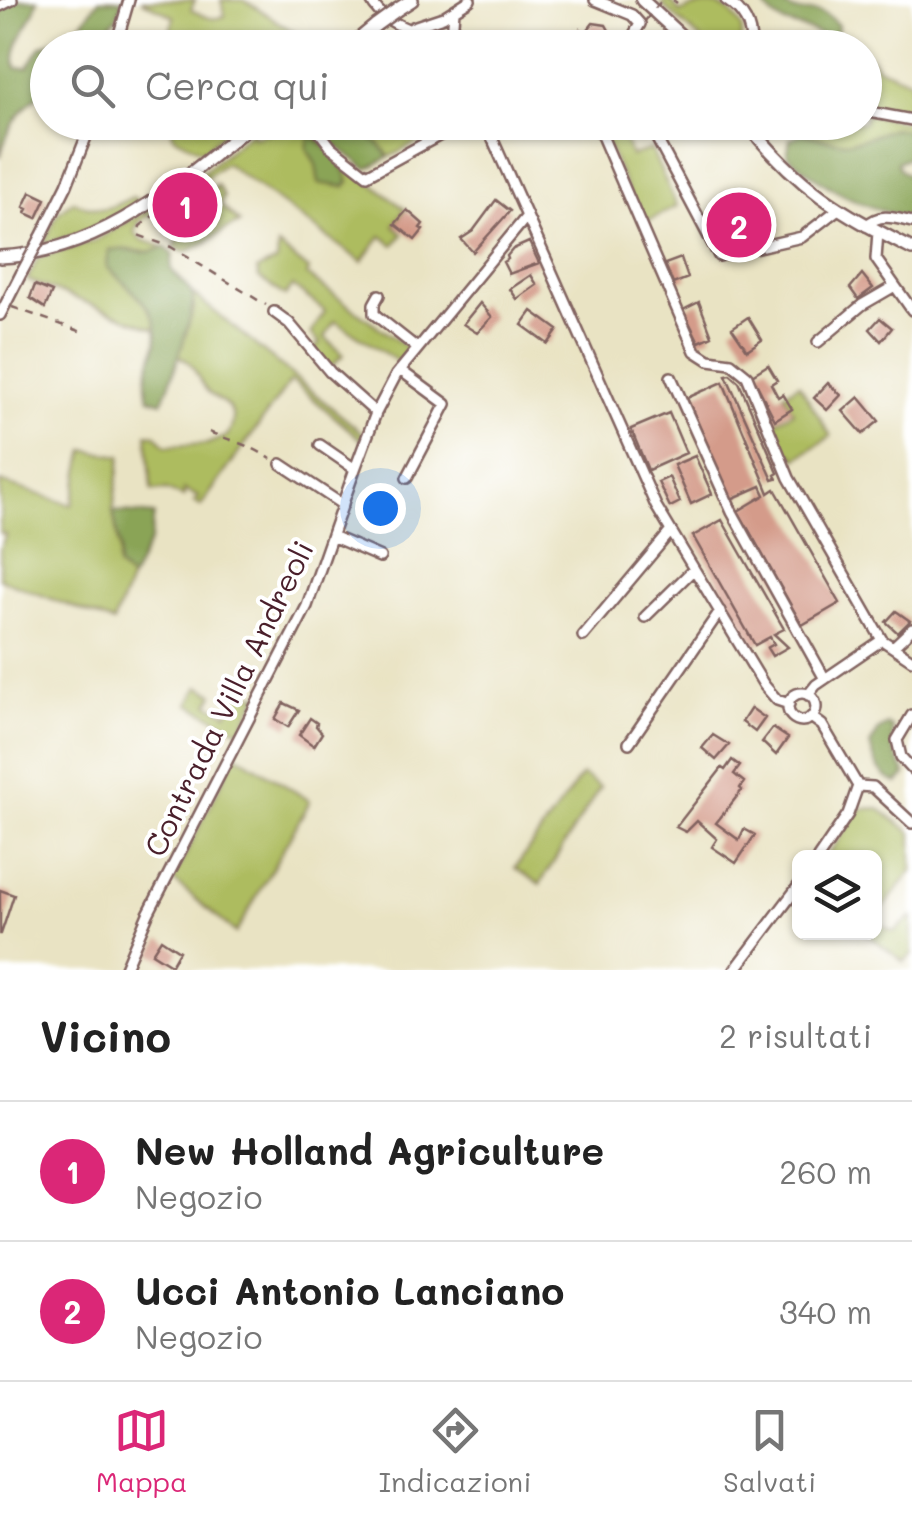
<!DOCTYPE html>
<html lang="it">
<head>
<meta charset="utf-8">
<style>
  :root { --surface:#fff; --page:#f6f6f6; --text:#222; --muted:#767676; --line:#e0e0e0; --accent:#db2777 }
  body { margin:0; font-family:Mali,sans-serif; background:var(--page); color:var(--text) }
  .controls { position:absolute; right:30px; bottom:30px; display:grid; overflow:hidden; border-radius:15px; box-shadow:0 2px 8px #0004 }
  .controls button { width:90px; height:90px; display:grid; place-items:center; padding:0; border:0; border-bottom:2px solid var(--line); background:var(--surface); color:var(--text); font:50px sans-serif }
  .you { position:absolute; left:380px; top:508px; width:35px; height:35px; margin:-25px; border:8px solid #fff; border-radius:50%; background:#1a73e8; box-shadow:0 0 0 15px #1a73e833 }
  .badge { display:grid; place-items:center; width:65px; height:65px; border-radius:50%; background:var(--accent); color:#fff; font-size:32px; font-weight:700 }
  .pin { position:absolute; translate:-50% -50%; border:5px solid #fff; box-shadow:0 2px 10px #0006 }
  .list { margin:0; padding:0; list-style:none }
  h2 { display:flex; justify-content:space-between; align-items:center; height:130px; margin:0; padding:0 40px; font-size:42px }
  h2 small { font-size:32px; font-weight:400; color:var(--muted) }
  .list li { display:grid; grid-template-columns:65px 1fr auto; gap:30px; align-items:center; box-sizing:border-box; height:140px; padding:0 40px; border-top:2px solid var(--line) }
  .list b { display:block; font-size:38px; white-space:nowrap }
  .list p { margin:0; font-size:32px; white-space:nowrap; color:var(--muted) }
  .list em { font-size:32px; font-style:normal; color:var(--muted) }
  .icon { flex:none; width:55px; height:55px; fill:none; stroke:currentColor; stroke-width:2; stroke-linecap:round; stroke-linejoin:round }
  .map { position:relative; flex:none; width:912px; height:970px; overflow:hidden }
  .search { position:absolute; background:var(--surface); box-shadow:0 2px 8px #0004; left:30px; right:30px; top:30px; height:110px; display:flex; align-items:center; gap:25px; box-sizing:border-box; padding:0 35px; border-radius:55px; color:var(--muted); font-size:38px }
  .sheet { height:410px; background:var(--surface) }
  nav { display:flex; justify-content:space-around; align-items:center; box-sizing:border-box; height:140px; border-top:2px solid var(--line); background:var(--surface); font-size:28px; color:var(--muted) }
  nav a { display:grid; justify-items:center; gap:5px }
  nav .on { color:var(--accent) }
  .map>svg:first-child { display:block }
</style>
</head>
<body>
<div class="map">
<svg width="912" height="970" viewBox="0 0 912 970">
  <rect width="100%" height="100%" fill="#fff"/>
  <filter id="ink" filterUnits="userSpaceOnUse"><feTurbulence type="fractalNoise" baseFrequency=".01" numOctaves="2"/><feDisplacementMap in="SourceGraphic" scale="20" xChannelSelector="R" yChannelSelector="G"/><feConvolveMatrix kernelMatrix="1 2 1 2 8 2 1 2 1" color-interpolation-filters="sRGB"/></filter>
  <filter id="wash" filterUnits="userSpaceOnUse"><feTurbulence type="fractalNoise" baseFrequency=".0048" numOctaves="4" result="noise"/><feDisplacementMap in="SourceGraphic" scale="40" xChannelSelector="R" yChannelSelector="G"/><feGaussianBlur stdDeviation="2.25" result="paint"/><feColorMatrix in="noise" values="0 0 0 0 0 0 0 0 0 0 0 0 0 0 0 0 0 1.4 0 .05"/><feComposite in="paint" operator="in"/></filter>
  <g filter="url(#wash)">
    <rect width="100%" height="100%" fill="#e9e3c3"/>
    <path fill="#adbc5f" stroke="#7c6e45" stroke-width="2.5" d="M141,0H195L191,10C203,15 211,22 225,16L221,0H244L305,39L294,47H166L174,17Z
      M665,0L671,1L680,13C706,0 727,1 742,28L740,45L709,47L662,5Z
      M870,57L877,67L912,81V108L893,114L865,109L864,62Z
      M865,114L912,123V131C889,125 879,139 858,143C840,146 820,138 802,133L813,123L864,122Z
      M174,123V122L244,123L236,129L231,126L203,151L175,137L172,133Z
      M280,123H306L326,146L311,136L307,148L317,165L319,183L344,187L333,154L405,209L394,225L403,234L394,245L381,236L362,262L225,163L189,191L190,183L253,130V137L275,131Z
      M318,123H432L438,132L389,157C383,146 366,133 354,127L331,136L333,143Z
      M598,123H617L631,156L651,149L677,206L642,224Z
      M217,185L224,196L220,205L240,223C219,230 206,247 184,252L174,247L199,205Z
      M133,197L141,202L89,230L43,245L58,213L73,201C102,213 106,210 133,197Z
      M166,200L167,202L139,222L134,232L142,240L164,247C143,258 130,246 109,250L107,267C127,286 151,302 158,330L27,280L38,258L94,241Z
      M278,246L309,270L307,275L410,350L403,365L335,321L325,337L343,355L330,368L313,349L320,343L311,333L325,311L293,286L285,296L259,278L257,270L277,261Z
      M192,293L365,435L363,441L291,380L201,506L194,502L199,497L184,490V497L166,490L152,491L147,434L156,435L166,446L207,444L227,436C231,429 235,422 232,413C228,402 215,400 208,392C196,379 195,360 177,356L194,308Z
      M799,384L831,436L796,459L793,454L783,457L770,425L793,412L784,393Z
      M85,450L121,456L113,511L120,550L118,567L131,579L113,623L0,579V549L6,534L0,533V482L72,505Z
      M199,686L214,694L209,704L227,713L238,693L259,695L240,731L189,704Z
      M236,754L310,801L236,933L173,880Z
      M582,775L600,787L540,884L515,868Z
      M878,808L912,833V871L875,918L874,858H826L860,809Z
      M912,916V954L904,962L865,933L874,932L875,921L894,932Z"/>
    <path fill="#8aa456" stroke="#6a6240" stroke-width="2.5" d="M18,0H38C32,24 10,43 16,68L28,67L41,46L66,36L78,28L99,0H123L117,17L91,47L48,48L47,90C22,104 6,131 0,158V11Z
      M762,0C784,0 776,3 793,10C812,18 813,0 838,25L837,34L827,38C802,22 776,32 762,0Z
      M337,125C357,128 379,139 389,157L367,169L333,143L331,132Z
      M893,128L912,131V156L897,162L900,170L912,177V220C857,204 831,193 787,155L790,139L802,133C845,146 852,144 893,128Z
      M310,135C328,148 343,161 349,182L344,187L319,183L316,165L307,148Z
      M164,247L173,254L171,269C177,277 188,285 192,294C198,306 169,387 162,402L149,398C144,379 148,370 154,352C167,312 132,292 107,267L109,250C130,247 144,258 164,247Z
      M113,511L154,515L150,541L131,579L118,567L120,550Z
      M888,725L892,727L893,749L906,775L898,783C880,778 874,761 870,745L879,730Z"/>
    <g id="blocks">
      <path fill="#d49b8a" d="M593,23L606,25L611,34L608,39L615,42L613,48H585L574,42L580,29L586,32Z
        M31,192L46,199L37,218L26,213L28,209L24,207Z
        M496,200L510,211L473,252L461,239L473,231Z
        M188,203L195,208L179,232L171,226Z
        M407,210L423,224L420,228L423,230L415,240L395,224Z
        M529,242L539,263L509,274L503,262L508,259L507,256L513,249Z
        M681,258L688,278L673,284L665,264Z
        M862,274L873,288L858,299L850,288Z
        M531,275L537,285L517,299L510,289Z
        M35,285L52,292L45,308L30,298Z
        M699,302L712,336L699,342L683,310Z
        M480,303L492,317L477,333L463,324Z
        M532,311L558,330L548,344L522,325Z
        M748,317L762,340L747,350L732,328Z
        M880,318L892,328L881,341L870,329Z
        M768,365L777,380L771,384L778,397L783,394L792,409L775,420L752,375Z
        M730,374L739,382L778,473L775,475L777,479L773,480L726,375Z
        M723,382L769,493L775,489L840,603L802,625L738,511L765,495L761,486L731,499L687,398Z
        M828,383L841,395L827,410L814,398Z
        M859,397L879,421L863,434L843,411Z
        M669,413L686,453L648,470L631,429Z
        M695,456L712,494L691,504L674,465Z
        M669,477L680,502L670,507L658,482Z
        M722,520L784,629L774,634L788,647L772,656L767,648L774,644L770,637L755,645L693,536Z
        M896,611L910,621L898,633L886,622Z
        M284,703L299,710L288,727L275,719Z
        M751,708L765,718L755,732L742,722Z
        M310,718L317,723L316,726L322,733L314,746L299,735Z
        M773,728L788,738L776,755L762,742Z
        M713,735L729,745L716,760L702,748Z
        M732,760L740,766L734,774L744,782L740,788L742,790L716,823L739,840L744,829L755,835L736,863L712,847L717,839L697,821L686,832L676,827L722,768L725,770Z
        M0,890L14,895L1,934H0Z
        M161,939L179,951L171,965L152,953Z"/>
    </g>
  </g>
  <g filter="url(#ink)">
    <use href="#blocks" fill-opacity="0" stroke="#826460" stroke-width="2.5"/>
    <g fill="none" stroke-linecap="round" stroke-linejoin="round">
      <g stroke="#826460" stroke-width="14">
        <path id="minor" d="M371,0C384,28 424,31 448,48
          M595,0L632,15L640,24L626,48
          M726,0C744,12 752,26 751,48
          M0,6L12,0
          M413,27L443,17L470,0
          M115,48L129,0
          M451,48L454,11
          M864,111L912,120
          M312,122L331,147L367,175L464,122
          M485,122L656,506L764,685L777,700L789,704
          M596,122L695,351L709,360L731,363L747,376L789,478L882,640L816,685L808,695
          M648,122L719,256L802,237L837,210
          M866,226C880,212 895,218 912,222
          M878,232L876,259L912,310
          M41,237L67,185L92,122
          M379,295L374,304V314L417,348
          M274,312L289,323L330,372L376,413
          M0,315L22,272
          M818,342L862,305L893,287
          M400,370L446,404L407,478
          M671,377L732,512L825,679
          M320,445L355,469
          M281,464L343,505
          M334,537L380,557
          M645,617L694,569
          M583,636L671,531
          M882,640L912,660
          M893,647L912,629
          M788 707a14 14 0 1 1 28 0a14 14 0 1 1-28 0Z
          M912,715L897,740L901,757L912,769
          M811,717L822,725L858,786L848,814L818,858
          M629,743L720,611
          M858,786L873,787L912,823
          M124,970L148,914L307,606L355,469L376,413L396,375L527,216
          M735,970L800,884"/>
      </g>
      <g stroke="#826460" stroke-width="16">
        <path id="major" d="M642,0L694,48
          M398,9L412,0
          M348,48L376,25
          M746,122C799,189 838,211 912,249
          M0,257C103,253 178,183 255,122"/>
      </g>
      <path stroke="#826460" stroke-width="2.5" stroke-dasharray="8 8" stroke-linecap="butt" d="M673,0L677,3
        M170,203L140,226L138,235L171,247L266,305
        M12,307L85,333
        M209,432C232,441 250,445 271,459"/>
      <use href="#minor" stroke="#fff" stroke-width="9"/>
      <use href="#major" stroke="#fff" stroke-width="11"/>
      <g stroke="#826460" stroke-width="14" stroke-linecap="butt">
        <path id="minor-bridge" d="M22,272L41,237"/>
      </g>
      <g stroke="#826460" stroke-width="16" stroke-linecap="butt">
        <path id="major-bridge" d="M376,25L398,9"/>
      </g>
      <path stroke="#826460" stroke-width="2.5" stroke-dasharray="8 8" stroke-linecap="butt" d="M645,21L662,0"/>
      <use href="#minor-bridge" stroke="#fff" stroke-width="9"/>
      <use href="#major-bridge" stroke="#fff" stroke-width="11"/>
    </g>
  </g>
  <g text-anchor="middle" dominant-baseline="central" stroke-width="8" stroke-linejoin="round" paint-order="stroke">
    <g font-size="30" fill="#4a1f2b" stroke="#fff">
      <text transform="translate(228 698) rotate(-64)">Contrada Villa Andreoli</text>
    </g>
  </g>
</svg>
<div class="controls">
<button><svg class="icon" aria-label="layers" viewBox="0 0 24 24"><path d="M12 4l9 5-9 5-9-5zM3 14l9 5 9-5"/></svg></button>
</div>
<div class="you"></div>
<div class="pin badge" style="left:185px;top:205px">1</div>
<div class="pin badge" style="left:739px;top:225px">2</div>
<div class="search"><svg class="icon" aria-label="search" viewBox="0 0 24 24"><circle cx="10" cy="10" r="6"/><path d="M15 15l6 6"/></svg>Cerca qui</div>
</div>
<section class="sheet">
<h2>Vicino<small>2 risultati</small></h2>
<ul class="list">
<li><span class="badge">1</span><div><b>New Holland Agriculture</b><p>Negozio</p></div><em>260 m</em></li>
<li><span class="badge">2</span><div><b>Ucci Antonio Lanciano</b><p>Negozio</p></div><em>340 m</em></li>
</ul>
</section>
<nav>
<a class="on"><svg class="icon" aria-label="map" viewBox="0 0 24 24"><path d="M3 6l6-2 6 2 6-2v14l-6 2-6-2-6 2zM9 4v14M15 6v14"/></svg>Mappa</a>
<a><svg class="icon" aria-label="directions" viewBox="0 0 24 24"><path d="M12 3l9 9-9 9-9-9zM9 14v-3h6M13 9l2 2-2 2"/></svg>Indicazioni</a>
<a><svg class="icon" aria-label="saved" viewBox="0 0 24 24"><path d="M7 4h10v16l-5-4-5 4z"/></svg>Salvati</a>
</nav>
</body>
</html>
